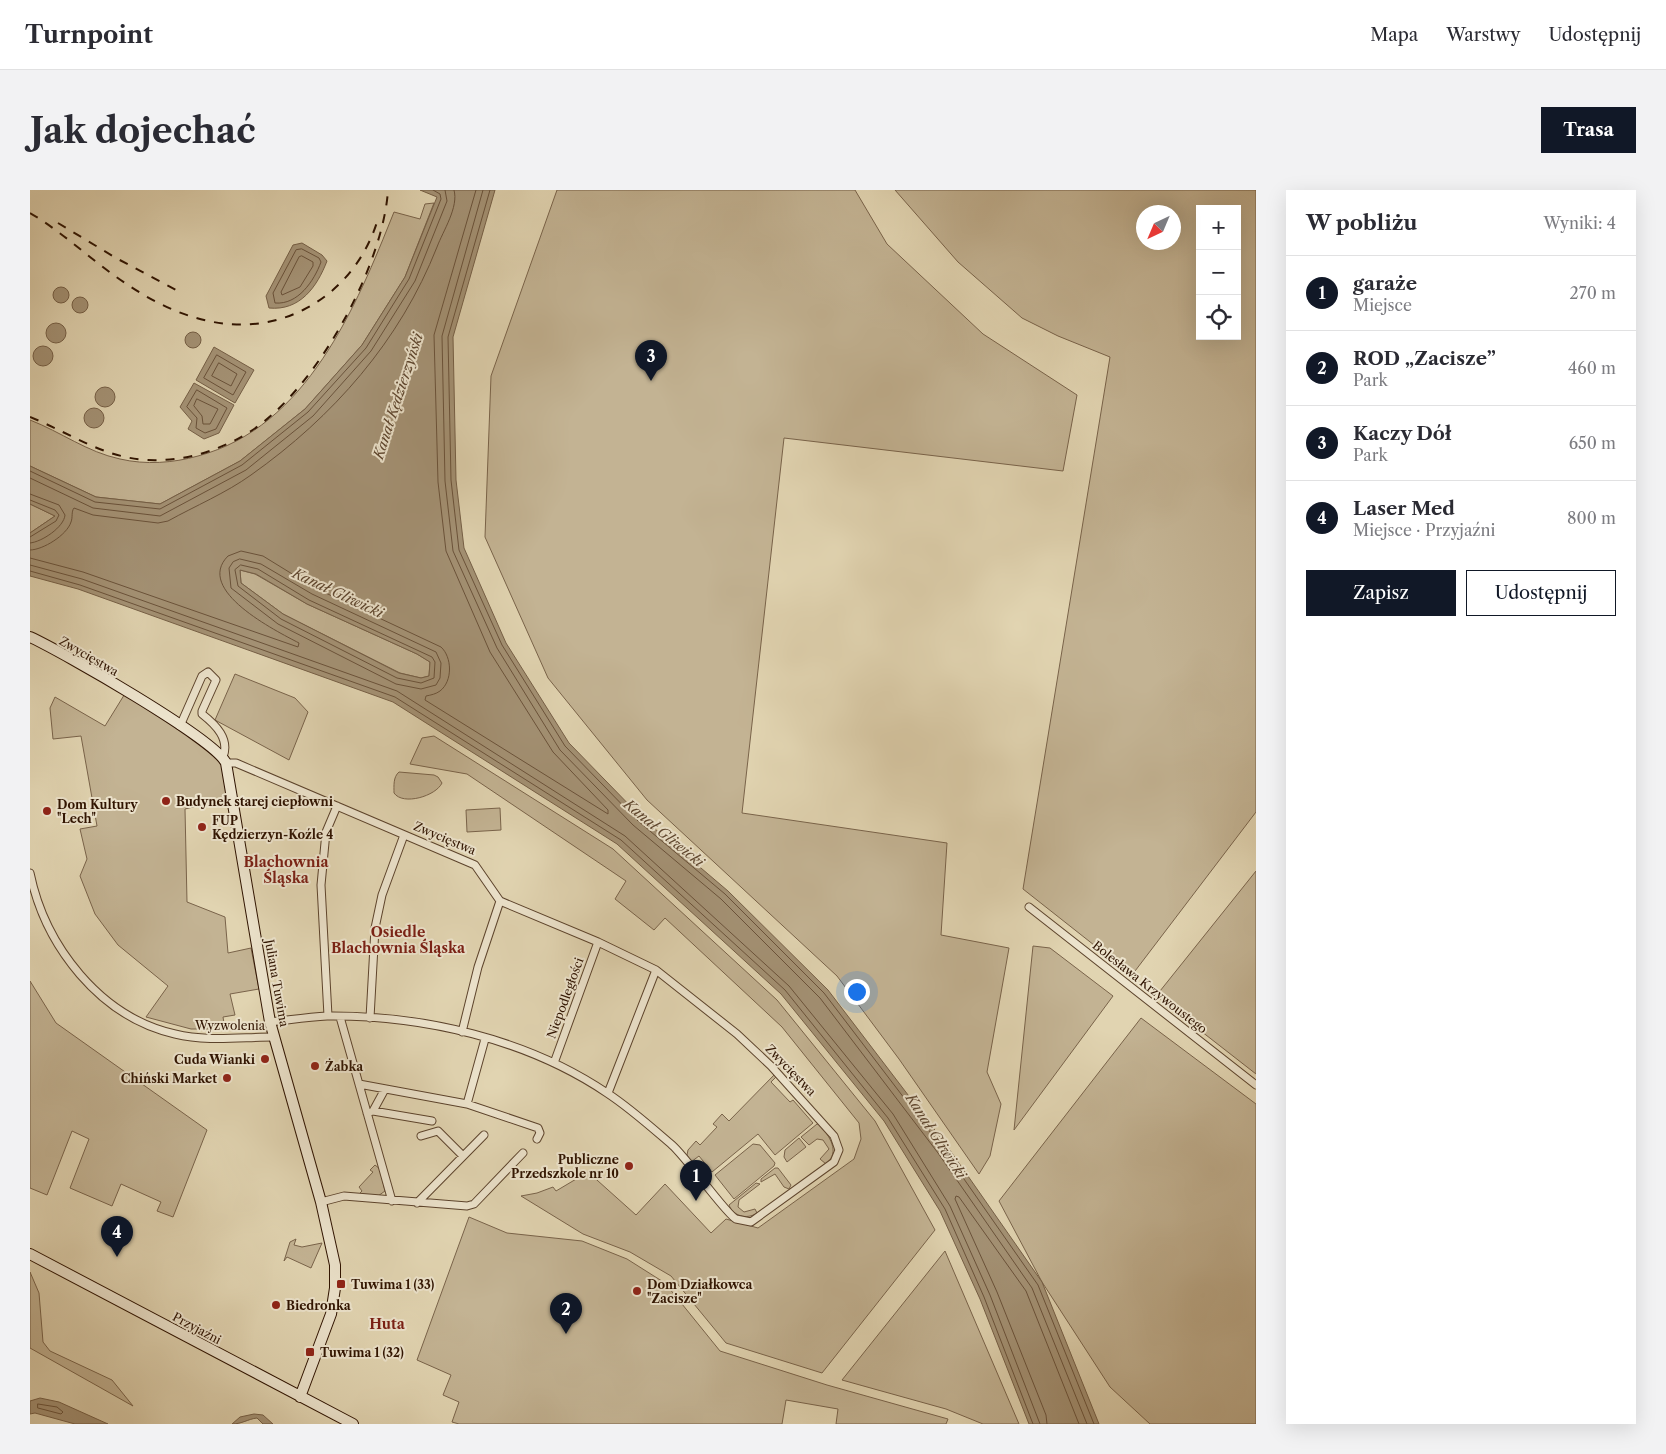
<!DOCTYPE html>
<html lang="pl">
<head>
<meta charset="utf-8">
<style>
  :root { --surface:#fff; --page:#f2f2f3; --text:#2b2b33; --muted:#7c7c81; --line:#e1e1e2; --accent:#111827 }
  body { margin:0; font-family:"Libre Caslon Text",serif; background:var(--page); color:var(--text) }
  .controls { position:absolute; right:15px; top:15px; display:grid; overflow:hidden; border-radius:0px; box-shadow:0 5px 20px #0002 }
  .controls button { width:45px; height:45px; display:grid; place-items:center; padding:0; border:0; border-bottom:1px solid var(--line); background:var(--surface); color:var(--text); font:25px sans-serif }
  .compass { position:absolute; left:1106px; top:15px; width:45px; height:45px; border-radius:50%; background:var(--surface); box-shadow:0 5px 20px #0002; rotate:224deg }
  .you { position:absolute; left:826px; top:801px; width:18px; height:18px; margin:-12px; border:4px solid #fff; border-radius:50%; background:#1a73e8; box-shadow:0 0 0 8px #1a73e833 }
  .badge { display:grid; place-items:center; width:32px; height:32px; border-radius:50%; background:var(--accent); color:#fff; font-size:16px; font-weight:700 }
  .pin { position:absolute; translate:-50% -41px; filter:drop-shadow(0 1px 2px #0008) }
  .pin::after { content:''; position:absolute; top:26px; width:18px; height:15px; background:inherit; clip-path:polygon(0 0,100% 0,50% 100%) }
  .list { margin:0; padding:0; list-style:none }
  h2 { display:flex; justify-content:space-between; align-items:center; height:65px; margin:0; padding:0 20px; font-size:21px }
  h2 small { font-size:16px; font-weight:400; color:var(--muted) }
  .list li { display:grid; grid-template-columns:32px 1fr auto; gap:15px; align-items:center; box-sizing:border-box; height:75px; padding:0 20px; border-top:1px solid var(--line) }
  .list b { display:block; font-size:19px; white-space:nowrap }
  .list p { margin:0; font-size:16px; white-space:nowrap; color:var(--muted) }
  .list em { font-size:16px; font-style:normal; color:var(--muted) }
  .actions { display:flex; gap:10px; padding:15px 20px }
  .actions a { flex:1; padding:11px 0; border:1px solid var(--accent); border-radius:0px; text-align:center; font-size:18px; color:var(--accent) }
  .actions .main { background:var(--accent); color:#fff }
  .icon { flex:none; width:28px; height:28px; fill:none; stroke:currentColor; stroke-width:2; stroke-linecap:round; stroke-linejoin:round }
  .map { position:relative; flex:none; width:1226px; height:1234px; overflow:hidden; border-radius:0px }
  header { display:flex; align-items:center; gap:30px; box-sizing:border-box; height:70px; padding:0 25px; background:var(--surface); border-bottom:1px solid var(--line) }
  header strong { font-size:24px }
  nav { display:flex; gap:28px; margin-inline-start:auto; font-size:18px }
  .intro { display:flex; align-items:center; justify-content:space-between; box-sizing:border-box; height:120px; padding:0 30px }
  h1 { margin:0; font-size:35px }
  .button { padding:12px 22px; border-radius:0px; background:var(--accent); color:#fff; font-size:18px; font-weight:700 }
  main { display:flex; gap:30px; padding:0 30px }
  aside { flex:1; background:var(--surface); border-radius:0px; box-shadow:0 5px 20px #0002 }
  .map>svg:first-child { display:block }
</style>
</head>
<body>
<header>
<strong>Turnpoint</strong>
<nav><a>Mapa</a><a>Warstwy</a><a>Udostępnij</a></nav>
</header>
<div class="intro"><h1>Jak dojechać</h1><a class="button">Trasa</a></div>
<main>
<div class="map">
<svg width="1226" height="1234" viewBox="0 0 1226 1234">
  <rect width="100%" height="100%" fill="#e1d4b1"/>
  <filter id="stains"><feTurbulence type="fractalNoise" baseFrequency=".004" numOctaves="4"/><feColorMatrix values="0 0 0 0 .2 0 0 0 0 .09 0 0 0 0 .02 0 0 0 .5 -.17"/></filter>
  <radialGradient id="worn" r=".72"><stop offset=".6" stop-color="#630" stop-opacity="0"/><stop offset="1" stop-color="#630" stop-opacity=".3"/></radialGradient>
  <path fill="#c3b393" stroke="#79634a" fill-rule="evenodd" d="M527,0H825L857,54L953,144L1047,205L1033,281L754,248L712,623L917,653L911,745L979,758L957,882L971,914L960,966L949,984L869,869L807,786L617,610L518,488L455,347L461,186Z
    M865,0H1226V622L1102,785L993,699L1080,167L1028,146L992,128L928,72ZM1170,19H1207V146H1170ZM1114,22H1144V52H1114Z
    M404,13L375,87L332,155L275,219L210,271L130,314L66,307L0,276V230C31,242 57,262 90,269C116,275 143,273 168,266C277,237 326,117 364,22L390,29L395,14Z
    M0,314L25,326L0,343Z
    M210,380L225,384L277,414L387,464L400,472L399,486L391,488L370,483L253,424L211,393Z
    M205,484L265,508L278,522L259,570L185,530Z
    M96,502L193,567L203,607L155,619L157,712L195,727L198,763L221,758L229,799L200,804L205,825L193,827L195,839H161L116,827L138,796L88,755L65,724L50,686L57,669L50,639L67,636L51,546L23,549L20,518L25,507L75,536Z
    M404,546L583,659L747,810L845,931L905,1040L792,1183L696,1153L641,1086L600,1062L553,1044L491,1006L507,1003L523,997L526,1001L558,982L606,1025L635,994L681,1043L696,1029L728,1038L824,969L831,949L829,933L752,837L635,728L624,740L585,709L596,691L437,584L380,574L392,548Z
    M369,582L404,585L408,587L412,593C406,606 373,616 364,603C364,596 363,587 369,582Z
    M470,618L471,640L437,642L436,620Z
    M1226,681V884L1126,806Z
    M1003,756L1020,758L1083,806L984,940Z
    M0,791L26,833L177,940L143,1027L127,1021L131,1012L91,994L82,1016L40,998L59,949L42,941L17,1005L0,998Z
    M1111,828L1226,914V1234H1120L1080,1197L1012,1092L969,1011Z
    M745,884L746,887L741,892L760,912L763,910L783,933L745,965L728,944L682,982L669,966L661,972L657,965L658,960L666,951L670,955L687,937L683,934L692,924L699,931Z
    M787,934H790C799,947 811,961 796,974L790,969L799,959L793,950L787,949L779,955L771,947Z
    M769,948L776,957L757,972L754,967L755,960Z
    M723,954L730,955L745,973L744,976L704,1009L685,985Z
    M345,975L350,979L355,1001L348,1006L328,1005L332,1001L329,997L343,982L340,980Z
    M745,978H748L761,995L759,999L754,997L745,984L731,992V989Z
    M726,993L730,994L709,1010L708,1017L714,1022L725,1019L727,1023C717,1030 703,1026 699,1015Z
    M439,1027L477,1043L552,1051L597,1069L635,1093L690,1161L797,1195L918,1229L916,1234H806L808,1219L756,1210L752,1234H429L422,1232L429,1212L413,1205L421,1185L387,1170Z
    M266,1049L264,1055L272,1057L292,1053L281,1078L257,1067L254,1071L260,1052Z
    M915,1061L989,1234H953L916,1219L812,1190Z
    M0,1082L9,1103L13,1152L20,1161L82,1190L103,1216L0,1158Z"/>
  <path fill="#a49275" stroke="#755f46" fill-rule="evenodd" d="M390,0H465L423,147L426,290L434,358L476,453L539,553L611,627L698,701L798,800L917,956L1012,1092L1069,1234H999L950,1109L910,1021L854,931L751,804L587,654L363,512L48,399L0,386V343L25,326L0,314V276L66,307L130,314L210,271L275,219L332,155L375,87L407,7ZM210,380L226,384L277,414L387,464L400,472L399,486L391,488L369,483L253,424L211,393Z
    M272,53L292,65L297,71C287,97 270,121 239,118L236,106L263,55Z
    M23 105a8 8 0 1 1 16 0a8 8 0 1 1-16 0Z
    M42 115a8 8 0 1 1 16 0a8 8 0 1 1-16 0Z
    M16 143a10 10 0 1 1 20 0a10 10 0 1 1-20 0Z
    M155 150a8 8 0 1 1 16 0a8 8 0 1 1-16 0Z
    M3 166a10 10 0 1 1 20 0a10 10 0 1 1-20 0Z
    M184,157L224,180L205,213L166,190Z
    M164,193L204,215L189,243L174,249L158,239L162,231L150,217Z
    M65 207a10 10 0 1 1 20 0a10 10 0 1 1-20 0Z
    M54 228a10 10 0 1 1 20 0a10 10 0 1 1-20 0Z
    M10,1208L29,1212L78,1234H45L5,1223L0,1224V1211Z
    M224,1224L233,1225L243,1234H233L227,1228C218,1229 212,1234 202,1234L210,1227Z"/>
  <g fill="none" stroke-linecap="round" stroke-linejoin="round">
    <path stroke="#6a523a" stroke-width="1" d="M453,0L412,146L415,291L423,361L467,458L530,560L603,635L691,709L790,808L908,963L1002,1098L1057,1234
      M460,0L418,147L421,290L429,360L472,455L535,556L608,631L695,704L794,803L913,959L1008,1095L1064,1234
      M272,59L289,68L291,72C284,91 268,115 245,113L243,103L266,60Z
      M272,66L283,72V76L270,97L252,105L251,102L269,67Z
      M187,165L216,182L203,205L174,188Z
      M189,173L207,184L201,196L182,186Z
      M167,200L197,218L186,239L175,243L166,238L167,228L157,217Z
      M167,209L188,219L180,234H173L172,226L164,216Z
      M0,281L65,312L130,319L212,275L278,222L336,158L379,89L411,9L410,4L403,0
      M0,288L63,318L130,326L216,280L283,226L341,161L385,91L417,11L415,0
      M0,304L29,315L35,325C34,337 12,352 0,353
      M0,310L25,320L29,325L26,331L0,347
      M0,360C13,360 37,345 41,332C43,327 41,322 44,318L63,325L128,333L138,331C165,316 196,303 221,285C303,227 370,151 407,57C413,41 429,17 424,0
      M0,368L53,382L268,457L269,453C246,441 164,400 198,366L211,361L233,366L285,398L411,457C422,467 423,491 410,501C406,504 401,505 396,506L395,510L578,624V620L523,562L460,462L416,361L408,292L404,145L446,0
      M210,369L231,374L282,404L406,462L411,473L410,488L406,495L391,499L366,494L248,434L201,398L199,378L203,372Z
      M0,375L52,389L367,501L595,646L759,796L863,924L920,1016L960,1105L1010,1234
      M211,375L228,379L279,410L402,467L405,472L404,488L391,493L367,488L251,429L208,396L205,380Z
      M0,381L50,395L365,507L591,650L755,800L858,928L915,1019L954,1107L1003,1234
      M8,1214L27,1217L33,1222L31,1224L8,1218Z
      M1017,1234L1016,1225L967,1102L925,1009L926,1006L929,1007L996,1101L1049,1234"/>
    <g stroke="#5c432c" stroke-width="9">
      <path id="street" d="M150,536L172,486L178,482L186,490L172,521V524C186,535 200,549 193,567
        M196,573H206L445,675L470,711L568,752L626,780L707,844L741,876L804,946L809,960L804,972L721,1032C716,1031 711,1030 706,1029C696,1024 657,968 642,955C621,937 600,918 577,903C497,849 393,825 297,826C278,827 259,830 240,832
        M0,683C15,756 70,827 145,844C177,852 211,847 244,847
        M999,717L1226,895
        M298,826L291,695L296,642L307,616
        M310,827L362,1011
        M340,828L345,738L352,705L374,645
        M432,842L448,777L470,711
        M524,873L568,752
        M329,894L437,914L508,938L510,943L507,949
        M578,903L626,780
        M437,914L455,849
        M343,921L355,899
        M337,923L343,921L402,931
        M391,946L408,941L433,966
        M291,1012L314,1006L437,1016L444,1014L493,963
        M387,1013L454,945"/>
    </g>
    <g stroke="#2f1300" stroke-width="12">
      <path id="secondary" d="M0,447C31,461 185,549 196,573L240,832L291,1012L305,1075V1098L301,1124L270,1207
        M0,1064L323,1234"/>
    </g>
    <use href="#street" stroke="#ece3cc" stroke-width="7"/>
    <use href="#secondary" stroke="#ece3cc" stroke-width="10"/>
    <path stroke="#2f1300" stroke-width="2" stroke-dasharray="9 9" stroke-linecap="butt" d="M0,23C34,43 62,71 95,93C149,130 212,150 273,120C309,102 335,70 347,32
      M28,33L86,68L146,100
      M0,227C40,243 72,267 116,270C153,272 190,261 221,241C286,199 353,77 358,0"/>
  </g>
  <g fill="#8f2418" stroke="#ece3cc" stroke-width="2">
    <circle cx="136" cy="611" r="5"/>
    <circle cx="17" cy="621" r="5"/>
    <circle cx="172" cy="637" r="5"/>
    <circle cx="235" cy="869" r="5"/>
    <circle cx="285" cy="876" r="5"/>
    <circle cx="197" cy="888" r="5"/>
    <circle cx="599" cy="976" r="5"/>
    <rect x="306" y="1089" width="10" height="10" rx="2.5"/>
    <circle cx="607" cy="1101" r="5"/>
    <circle cx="246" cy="1115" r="5"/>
    <rect x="275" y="1157" width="10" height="10" rx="2.5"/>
  </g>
  <g text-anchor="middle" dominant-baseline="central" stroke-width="4" stroke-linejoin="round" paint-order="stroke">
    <g font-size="12" fill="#2f1300" stroke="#ece3cc">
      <text transform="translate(59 466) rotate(30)">Zwycięstwa</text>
      <text transform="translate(415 648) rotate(23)">Zwycięstwa</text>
      <text transform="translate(247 793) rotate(80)">Juliana Tuwima</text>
      <text transform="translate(1120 797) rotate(38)">Bolesława Krzywoustego</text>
      <text transform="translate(535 808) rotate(-70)">Niepodległości</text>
      <text x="200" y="835">Wyzwolenia</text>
      <text transform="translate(761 880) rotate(46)">Zwycięstwa</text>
      <text transform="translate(167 1138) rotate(28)">Przyjaźni</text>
    </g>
    <g font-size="12" font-weight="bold" fill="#2f1300" stroke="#ece3cc" text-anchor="start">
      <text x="146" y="611">Budynek starej ciepłowni</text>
      <text x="27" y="614">Dom Kultury<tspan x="27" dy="14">"Lech"</tspan></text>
      <text x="182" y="630">FUP<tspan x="182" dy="14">Kędzierzyn-Koźle 4</tspan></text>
      <text x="225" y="869" text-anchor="end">Cuda Wianki</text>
      <text x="295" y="876">Żabka</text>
      <text x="187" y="888" text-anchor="end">Chiński Market</text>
      <text x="589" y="969" text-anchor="end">Publiczne<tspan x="589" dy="14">Przedszkole nr 10</tspan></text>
      <text x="321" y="1094">Tuwima 1 (33)</text>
      <text x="617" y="1094">Dom Działkowca<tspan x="617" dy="14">"Zacisze"</tspan></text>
      <text x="256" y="1115">Biedronka</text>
      <text x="290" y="1162">Tuwima 1 (32)</text>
    </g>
    <g font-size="14" font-style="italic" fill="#5e462f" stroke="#ece3cc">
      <text transform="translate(368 206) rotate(-72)">Kanał Kędzierzyński</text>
      <text transform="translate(308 403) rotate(25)">Kanał Gliwicki</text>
      <text transform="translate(634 643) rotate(39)">Kanał Gliwicki</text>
      <text transform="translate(906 946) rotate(57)">Kanał Gliwicki</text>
    </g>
    <g font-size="14" font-weight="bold" fill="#7a1f14" stroke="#ece3cc">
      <text x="256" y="672">Blachownia<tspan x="256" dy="16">Śląska</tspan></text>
      <text x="368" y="742">Osiedle<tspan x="368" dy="16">Blachownia Śląska</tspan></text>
      <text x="357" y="1134">Huta</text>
    </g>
  </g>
  <rect width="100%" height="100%" filter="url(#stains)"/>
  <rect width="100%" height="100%" fill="url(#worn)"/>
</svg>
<div class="controls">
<button>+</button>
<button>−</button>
<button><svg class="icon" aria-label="locate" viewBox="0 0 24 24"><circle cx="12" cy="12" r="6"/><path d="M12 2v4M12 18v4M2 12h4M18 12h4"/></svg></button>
</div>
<svg class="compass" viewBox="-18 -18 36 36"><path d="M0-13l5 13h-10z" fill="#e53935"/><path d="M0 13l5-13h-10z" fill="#7c7c81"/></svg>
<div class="you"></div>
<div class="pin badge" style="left:666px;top:1011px">1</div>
<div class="pin badge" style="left:536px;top:1144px">2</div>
<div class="pin badge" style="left:621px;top:191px">3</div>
<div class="pin badge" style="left:87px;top:1067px">4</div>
</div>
<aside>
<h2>W pobliżu<small>Wyniki: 4</small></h2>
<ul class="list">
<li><span class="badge">1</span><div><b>garaże</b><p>Miejsce</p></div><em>270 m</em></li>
<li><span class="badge">2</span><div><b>ROD „Zacisze”</b><p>Park</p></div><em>460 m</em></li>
<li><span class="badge">3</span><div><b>Kaczy Dół</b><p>Park</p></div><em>650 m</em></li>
<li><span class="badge">4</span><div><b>Laser Med</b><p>Miejsce · Przyjaźni</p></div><em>800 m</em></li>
</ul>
<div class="actions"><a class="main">Zapisz</a><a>Udostępnij</a></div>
</aside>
</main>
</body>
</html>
